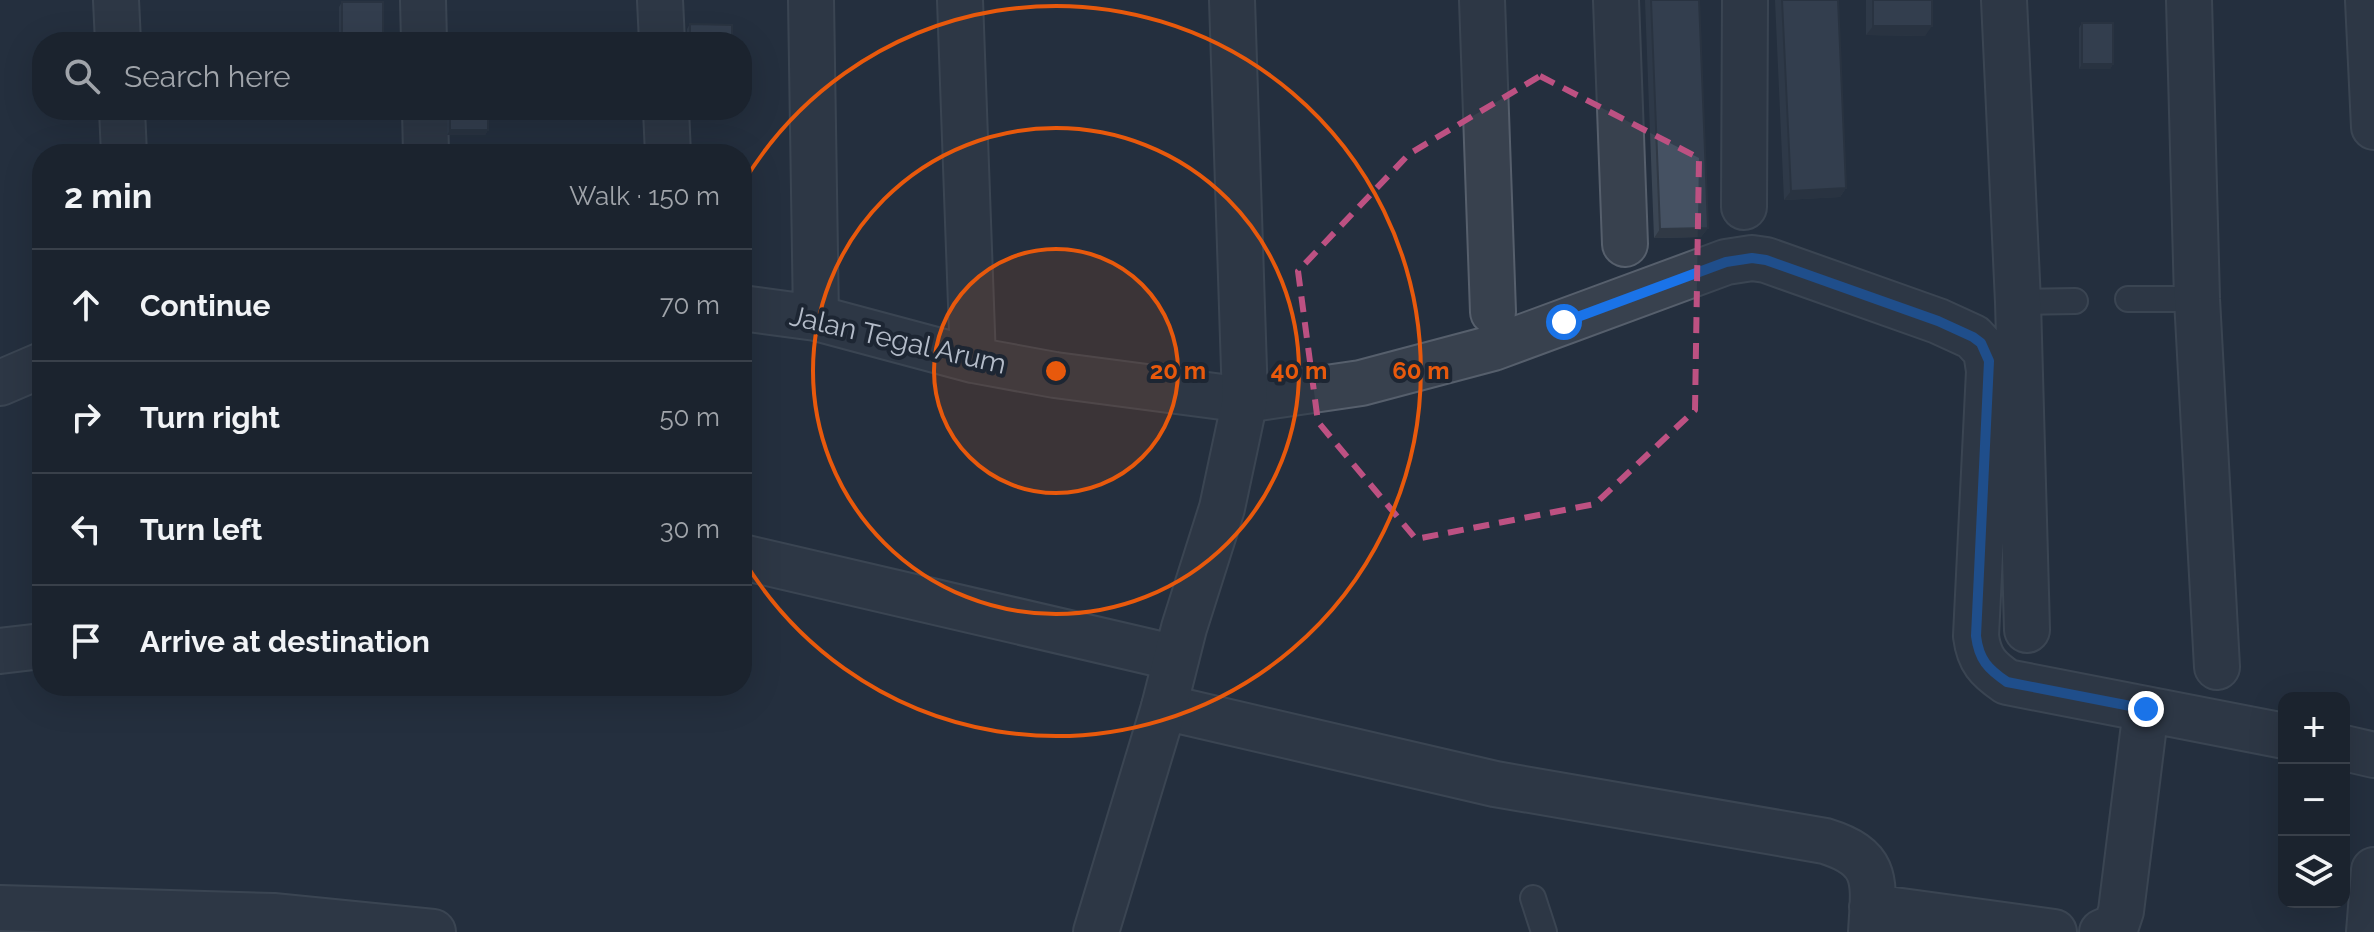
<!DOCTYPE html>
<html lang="en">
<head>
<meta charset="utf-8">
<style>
  :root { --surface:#1b232e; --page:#242b36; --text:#f1f3f6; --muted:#a0a4aa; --line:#39404a }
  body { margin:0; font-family:Raleway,sans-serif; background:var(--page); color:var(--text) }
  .controls { position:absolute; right:24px; bottom:24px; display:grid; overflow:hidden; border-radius:16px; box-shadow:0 8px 32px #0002 }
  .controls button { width:72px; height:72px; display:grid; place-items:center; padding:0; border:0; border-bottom:2px solid var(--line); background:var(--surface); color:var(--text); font:40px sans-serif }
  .stop { position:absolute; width:24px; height:24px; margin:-18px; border:6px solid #1a73e8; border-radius:50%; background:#fff }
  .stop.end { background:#1a73e8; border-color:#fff; box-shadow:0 2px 8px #0008 }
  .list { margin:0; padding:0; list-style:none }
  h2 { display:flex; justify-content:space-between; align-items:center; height:104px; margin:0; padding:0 32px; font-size:34px }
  h2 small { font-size:26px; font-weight:400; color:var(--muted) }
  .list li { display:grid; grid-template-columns:52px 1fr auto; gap:24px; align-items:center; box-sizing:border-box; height:112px; padding:0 32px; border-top:2px solid var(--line) }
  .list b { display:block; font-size:30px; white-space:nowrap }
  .list em { font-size:26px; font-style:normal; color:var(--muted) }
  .icon { flex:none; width:44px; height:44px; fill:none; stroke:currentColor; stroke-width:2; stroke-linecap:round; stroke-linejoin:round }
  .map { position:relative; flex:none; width:2374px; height:932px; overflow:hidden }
  .search { position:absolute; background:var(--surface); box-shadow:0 8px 32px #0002; left:32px; top:32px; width:720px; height:88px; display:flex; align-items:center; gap:20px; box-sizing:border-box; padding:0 28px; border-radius:32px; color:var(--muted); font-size:30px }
  .panel { position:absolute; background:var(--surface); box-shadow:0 8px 32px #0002; left:32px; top:144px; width:720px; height:552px; border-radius:32px }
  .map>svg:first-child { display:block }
</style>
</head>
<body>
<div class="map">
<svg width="2374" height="932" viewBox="0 0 2374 932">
  <rect width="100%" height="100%" fill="#242f3e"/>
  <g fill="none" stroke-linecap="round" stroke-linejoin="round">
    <g stroke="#565f6c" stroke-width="28">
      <path id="service" d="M2128,299H2197
        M2018,302L2075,301
        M1533,898L1544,932"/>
    </g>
    <g stroke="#565f6c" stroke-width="48">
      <path id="minor" d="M116,0L118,42
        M423,0L424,42
        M660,0L662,42
        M811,0L816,318
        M960,0L973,360
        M1482,0L1493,312
        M1616,0L1625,244
        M2004,0L2018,302L2027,630
        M2189,0L2197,299L2217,667
        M2368,0L2374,127
        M122,110L124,154
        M425,110L426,154
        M666,110L668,154
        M1744,207L1745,0
        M742,308L816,318L973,360L1055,375L1245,400L1361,383L1493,348L1726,262L1752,258L1766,260L1938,321L1973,337L1986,351L1989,371L1976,636C1979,660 1988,669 2007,682L2284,736
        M0,383L42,365
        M742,557L1176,658
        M0,651L42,646
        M1164,707L1495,784L1825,841C1880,858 1874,882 1871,932
        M2344,748L2374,755
        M1872,907L2054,932
        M0,908L273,916L433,932
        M2102,932L2116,926L2121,911L2146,709
        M2369,932L2374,870"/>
    </g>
    <g stroke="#565f6c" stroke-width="48">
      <path id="tertiary" d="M1096,932L1164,707L1184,628L1222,508L1245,400L1232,0"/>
    </g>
    <use href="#service" stroke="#38414e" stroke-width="24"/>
    <use href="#minor" stroke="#38414e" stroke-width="44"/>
    <use href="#tertiary" stroke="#38414e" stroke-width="44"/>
  </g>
  <path fill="#3b4654" d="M1645,0H1699L1708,228L1701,237L1654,238Z
    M1775,0H1838L1846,188L1840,197L1784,200Z
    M1866,0H1932L1925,36L1866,35Z
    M342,2L383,39L381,42H339V7Z
    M2082,23L2113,64L2110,69H2079V28Z
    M690,24L732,42H686L687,29Z
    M447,110H488V130L485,135H447Z"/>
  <path fill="#303945" d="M1873,26H1932L1925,36L1866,35Z
    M342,39H383L381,42H340Z
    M2082,64H2113L2110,69H2079Z
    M450,130H488L485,135H447Z
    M1846,188L1840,197L1784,200L1791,191Z
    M1708,228L1701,237L1654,238L1660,229Z"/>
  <path fill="#455162" stroke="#303945" stroke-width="2" d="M1651,0H1699L1708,228L1660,229Z
    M1782,0H1838L1846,188L1791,191Z
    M1873,0H1932V26H1873Z
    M342,2H383V39H342Z
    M2082,23H2113V64H2082Z
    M690,24L732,25V42H690Z
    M450,110H488V130H450Z"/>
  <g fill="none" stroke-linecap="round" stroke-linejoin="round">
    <path stroke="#1a73e8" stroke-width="10" d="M1564,322L1726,262L1752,258L1766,260L1938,321L1973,337L1981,343L1989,361L1976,636C1979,660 1988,669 2007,682L2146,709"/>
  </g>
  <path d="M0 0H2374V932H0ZM1540,76L1699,158L1695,410L1595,504L1416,539L1318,422L1298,271L1409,154Z" fill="#242f3e" fill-opacity=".55" fill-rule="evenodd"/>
  <path fill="none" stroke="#bd5182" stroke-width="6" stroke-dasharray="16 10" stroke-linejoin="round" d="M1540,76L1699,158L1695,410L1595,504L1416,539L1318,422L1298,271L1409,154Z"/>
  <circle cx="1056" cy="371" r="122" fill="#e8590c" fill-opacity=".12"/>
  <g fill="none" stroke="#e8590c" stroke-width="4">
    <circle cx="1056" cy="371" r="122"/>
    <circle cx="1056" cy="371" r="243"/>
    <path d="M743 183A365 365 0 1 1 743 559"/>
  </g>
  <g text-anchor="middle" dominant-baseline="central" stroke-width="8" stroke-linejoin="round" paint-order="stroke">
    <g font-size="28" fill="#b4bcc9" stroke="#1d2633">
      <text transform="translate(898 340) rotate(13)">Jalan Tegal Arum</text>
    </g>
  </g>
  <circle cx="1056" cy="371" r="12" fill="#e8590c" stroke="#1d2633" stroke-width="4"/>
  <g font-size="24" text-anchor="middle" font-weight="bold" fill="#e8590c" stroke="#1d2633" stroke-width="8" stroke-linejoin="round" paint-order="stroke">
    <text x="1178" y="379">20 m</text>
    <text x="1299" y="379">40 m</text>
    <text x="1421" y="379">60 m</text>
  </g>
</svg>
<div class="controls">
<button>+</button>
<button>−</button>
<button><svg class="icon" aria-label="layers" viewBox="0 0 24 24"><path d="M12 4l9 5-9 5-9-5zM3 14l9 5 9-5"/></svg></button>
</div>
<div class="stop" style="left:1564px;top:322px"></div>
<div class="stop end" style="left:2146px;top:709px"></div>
<div class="search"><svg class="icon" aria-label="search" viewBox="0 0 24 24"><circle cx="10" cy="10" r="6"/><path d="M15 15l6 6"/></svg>Search here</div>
<section class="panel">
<h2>2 min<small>Walk · 150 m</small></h2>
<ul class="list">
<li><svg class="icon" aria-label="ahead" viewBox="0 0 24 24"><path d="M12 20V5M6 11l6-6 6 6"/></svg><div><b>Continue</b></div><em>70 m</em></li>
<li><svg class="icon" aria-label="right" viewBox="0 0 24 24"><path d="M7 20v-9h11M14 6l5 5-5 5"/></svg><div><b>Turn right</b></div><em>50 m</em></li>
<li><svg class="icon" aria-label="left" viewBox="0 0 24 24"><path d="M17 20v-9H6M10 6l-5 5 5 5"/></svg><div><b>Turn left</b></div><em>30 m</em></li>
<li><svg class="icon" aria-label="arrive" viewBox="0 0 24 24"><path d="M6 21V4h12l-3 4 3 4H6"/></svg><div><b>Arrive at destination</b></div></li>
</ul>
</section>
</div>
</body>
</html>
